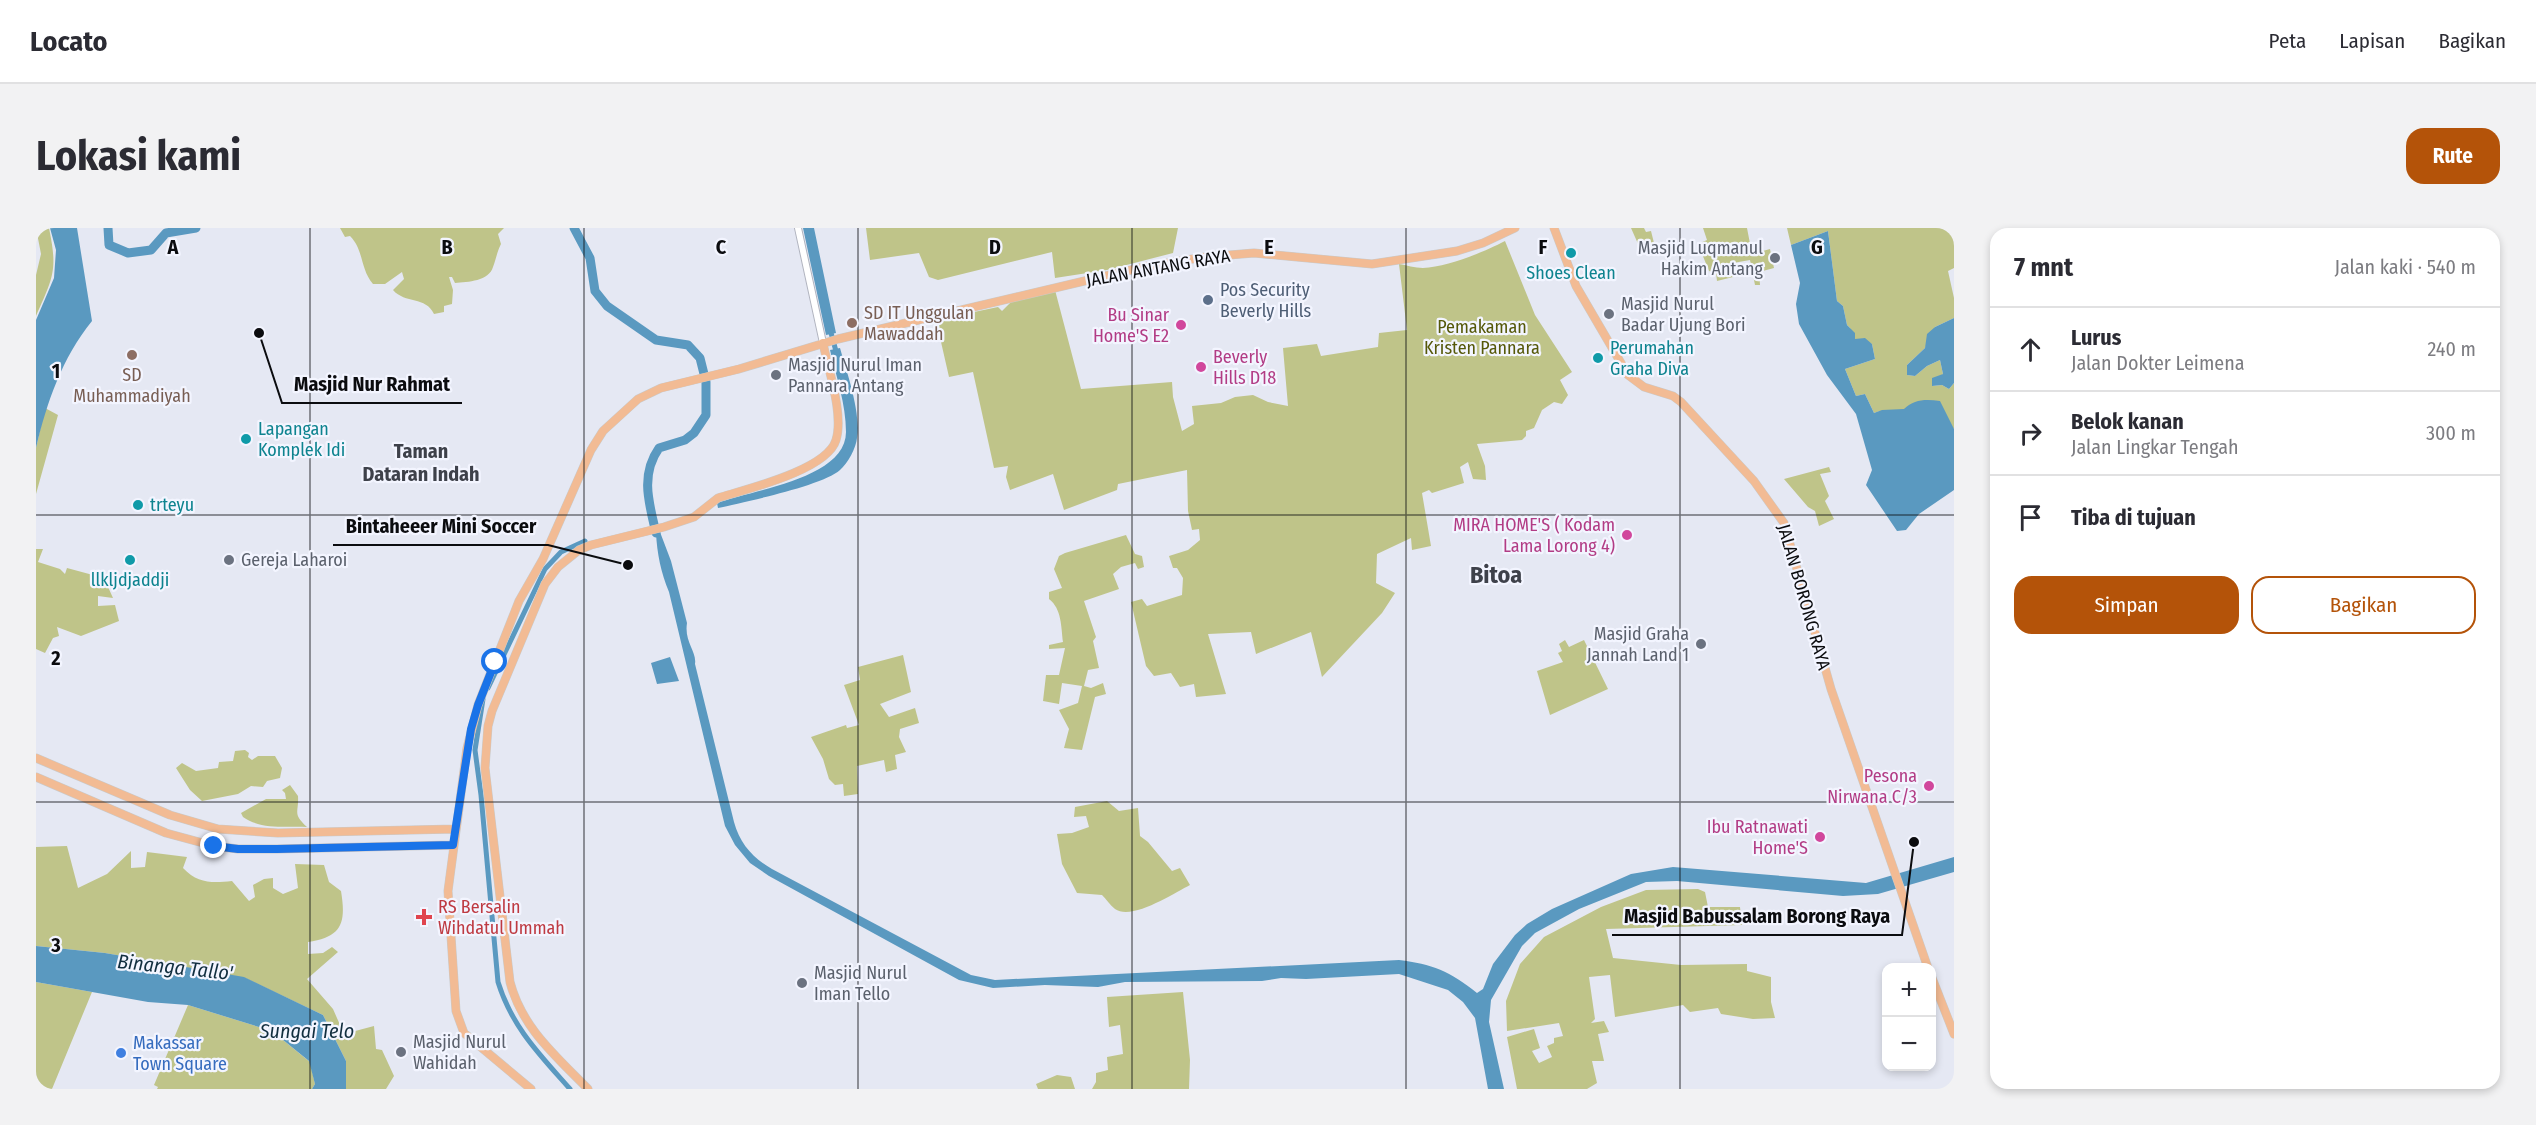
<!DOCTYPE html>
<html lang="id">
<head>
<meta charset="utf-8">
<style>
  :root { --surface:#fff; --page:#f2f2f3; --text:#2b2b33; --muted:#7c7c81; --line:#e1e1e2; --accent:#b45309 }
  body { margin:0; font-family:"Fira Sans Condensed",sans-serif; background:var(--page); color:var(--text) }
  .controls { position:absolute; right:18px; bottom:18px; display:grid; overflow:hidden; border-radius:12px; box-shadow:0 3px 9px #0003 }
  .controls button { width:54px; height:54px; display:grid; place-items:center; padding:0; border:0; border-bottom:2px solid var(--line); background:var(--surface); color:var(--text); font:30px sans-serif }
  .stop { position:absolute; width:18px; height:18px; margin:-14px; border:4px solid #1a73e8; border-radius:50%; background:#fff }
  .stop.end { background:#1a73e8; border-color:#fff; box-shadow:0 2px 6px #0008 }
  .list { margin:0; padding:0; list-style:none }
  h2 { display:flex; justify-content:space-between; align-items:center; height:78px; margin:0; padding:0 24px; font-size:26px }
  h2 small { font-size:20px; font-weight:400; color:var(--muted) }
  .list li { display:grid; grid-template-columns:39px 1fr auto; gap:18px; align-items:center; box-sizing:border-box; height:84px; padding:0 24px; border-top:2px solid var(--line) }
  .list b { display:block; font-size:22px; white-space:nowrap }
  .list p { margin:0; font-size:20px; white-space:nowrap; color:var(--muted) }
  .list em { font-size:20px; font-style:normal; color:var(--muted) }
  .actions { display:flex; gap:12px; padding:18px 24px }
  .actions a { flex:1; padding:14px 0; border:2px solid var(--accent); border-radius:18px; text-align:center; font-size:21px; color:var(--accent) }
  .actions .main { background:var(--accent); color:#fff }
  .icon { flex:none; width:33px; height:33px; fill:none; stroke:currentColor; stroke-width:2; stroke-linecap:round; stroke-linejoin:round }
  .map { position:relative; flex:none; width:1918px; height:861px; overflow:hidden; border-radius:18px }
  header { display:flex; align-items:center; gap:36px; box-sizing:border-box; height:84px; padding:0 30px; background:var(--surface); border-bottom:2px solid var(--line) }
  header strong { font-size:28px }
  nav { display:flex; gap:33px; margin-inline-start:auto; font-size:21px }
  .intro { display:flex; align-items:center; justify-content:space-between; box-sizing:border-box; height:144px; padding:0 36px }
  h1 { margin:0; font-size:42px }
  .button { padding:15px 27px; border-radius:18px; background:var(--accent); color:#fff; font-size:21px; font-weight:700 }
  main { display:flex; gap:36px; padding:0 36px }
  aside { flex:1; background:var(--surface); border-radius:18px; box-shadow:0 3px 9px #0003 }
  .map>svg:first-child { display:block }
</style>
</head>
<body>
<header>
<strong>Locato</strong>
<nav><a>Peta</a><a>Lapisan</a><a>Bagikan</a></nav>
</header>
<div class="intro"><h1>Lokasi kami</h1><a class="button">Rute</a></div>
<main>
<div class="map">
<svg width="1918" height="861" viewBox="0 0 1918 861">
  <rect width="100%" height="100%" fill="#e5e8f3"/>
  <path fill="#bfc489" d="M0,0H13C22,43 17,49 0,88V47L5,26Z
    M304,0H468L462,6L465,16C461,24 460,31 457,39C453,53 432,54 419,55L416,49H413L417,62L416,76L408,78V84L398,86C390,68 369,76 357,62L368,51L366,44L349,56H337C324,41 328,22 314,8L309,9Z
    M830,0H1142L1137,25L1071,42L1019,50L1016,24L902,52L893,49L883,25L834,32Z
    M1595,0H1608L1610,4L1615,3L1619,19L1603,18Z
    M1667,0H1711L1716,26L1734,21L1738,40L1723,44L1724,57H1719L1714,32L1697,35L1701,48L1681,53L1680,45L1673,43L1662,16L1671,12Z
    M1751,0H1918V40L1912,43L1918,70V90L1899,99L1889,120L1871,137V147L1879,148L1891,138L1904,132L1907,146L1896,158L1906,157L1913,161L1918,155V201C1903,188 1857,177 1838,185L1829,166L1820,168L1809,141L1839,131L1836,116L1819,111L1814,100L1811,97L1807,78L1801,73L1792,3L1755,17Z
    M1469,13L1499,87L1536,144L1524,152L1532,167L1526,176L1518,174L1506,182L1498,200L1490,203V208L1486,212L1441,216L1449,238L1450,252L1437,251L1432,234L1424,239L1428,255L1396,265L1393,262L1386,265L1395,318L1376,322L1375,310L1341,326L1340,355L1359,365L1346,385L1286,449L1275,404L1220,426L1215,404L1172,406L1190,466L1160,469L1158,456L1144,459L1135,445L1118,448L1110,438L1095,374L1106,371L1111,378L1146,367L1147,350L1141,340H1137L1133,328L1152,322L1164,312L1163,301L1156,302L1152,283L1151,242L1082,256L1081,262L1028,282L1017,246L974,262L970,249L972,238L958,240L937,144L913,149L900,92L962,79L966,83L976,73L1019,62L1045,161L1136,154L1137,169L1146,203L1158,196L1156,178L1185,175L1199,169L1217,167L1232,174L1252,178L1247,120L1281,116L1285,128L1342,119L1343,105L1371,102L1363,36C1370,37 1379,40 1387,40C1411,39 1448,24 1469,13Z
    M9,180L22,187L0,266V220Z
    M1793,239L1795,244L1784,246L1793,268L1789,273L1798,291L1783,298L1779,283L1772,279L1748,251Z
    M1090,307L1099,326L1106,328L1108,339L1102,341L1099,335L1085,339L1077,346L1083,361L1048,373L1060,409L1057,413L1063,440L1052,442L1048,458L1055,460L1067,455L1070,466L1059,469L1046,522L1028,520L1033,501L1023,482L1042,475L1046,458L1026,455L1023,476L1007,473L1010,447H1023L1029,420L1013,421V417L1027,414C1025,399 1026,381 1013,371V364L1026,360L1018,341L1023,328L1029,325Z
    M0,321H7L2,334L24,341L29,346L31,340L68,350L77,370L62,368V378L79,377L83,393L45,408L21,399L23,408L17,410L9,425L0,421Z
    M1529,412L1533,419L1548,412L1572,461L1514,487L1501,443L1527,434L1522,425L1526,423L1523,416Z
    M867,427L875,464L844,476L853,489L879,480L883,495L864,501L863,509L870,524L859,527L861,541L850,544L848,532L821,538L822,566L808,568L807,556L799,557L793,551L787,531L775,509L810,497L811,500L823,497L808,457L824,452L822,439Z
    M209,522L213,525L212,529L216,532L222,528H239L246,540L244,550L231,553L227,559L215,558L202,566L166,573L154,562L140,540L146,535L160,543L182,540L183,534L197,533L199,523Z
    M254,557L262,568C263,585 256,585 271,599C248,598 226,602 207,589L205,585L230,571H250L249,565L246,562Z
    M1071,573L1083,583L1102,580L1104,608L1112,614L1136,643L1144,640L1154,657C1138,665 1096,693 1079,681C1074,677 1070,671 1066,667L1041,665L1026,636L1021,606L1036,605L1053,599L1050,588L1038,589L1039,579Z
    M31,618L42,660L71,646L95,623V640L109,639L111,624L151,629L147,640C162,656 177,655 196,653L213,673L219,669L217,657L228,651L237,650V660L247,666L262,660L259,636L288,637L293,654L305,663C310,694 307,709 272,714V726L287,725L296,719L302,724L271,751L297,781L308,806L338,798L340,821L346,822L358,848L350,861H310V833L287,787L209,750L69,725L0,718V619Z
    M1662,661L1669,664L1672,679H1704L1706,697L1570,701L1577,730L1645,737L1711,736V743L1735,749V774L1739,790L1717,791L1685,786L1682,780L1654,784L1647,777L1579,789L1574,747L1553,749L1559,791L1555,795L1568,793L1573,804L1562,806L1568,833H1556L1561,855L1551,861H1481L1471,809L1498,801L1504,820L1496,823L1503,835L1516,829L1511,818L1518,815V810L1527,808L1523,795L1471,803L1470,773L1484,736L1508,709L1565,679L1610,662Z
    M0,754L56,764L16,861H0Z
    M1147,764L1154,832L1153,861H1056L1060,854V845L1072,842L1071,829L1087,826L1084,797L1073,799L1071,769Z
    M152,777L236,803L274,834L279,856L276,861H121L122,859L118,857Z
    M1021,847L1035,849L1039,861H1002L1000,856Z"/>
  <path fill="#5a99c0" d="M14,0H41L56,93C26,130 11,174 0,220V92L18,50L20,22Z
    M767,0H778L800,105L790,107Z
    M1792,3L1801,73L1807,78L1811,97L1819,105V111L1829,110L1836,116L1839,131L1809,141L1820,168L1829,166L1838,185L1846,182L1868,181C1878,171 1890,171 1904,173L1918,201V262L1883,286L1870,302L1861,303L1830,257L1836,242L1820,186L1791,147L1763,96L1760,76L1764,55L1755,17Z
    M1918,90V155L1913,161L1906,157L1896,158V150L1907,146L1904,132L1891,138L1879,148L1871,147V137L1889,120L1891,106L1899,99Z
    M804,120C811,145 825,184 821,210C820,220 812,235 804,242C786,258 708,274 682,280L681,275C715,262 810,251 810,204C810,176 800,148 794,122Z
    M624,304L635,333L651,395C648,414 661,423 659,436L698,594C704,616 717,630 736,641L935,747L959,752L1363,732C1396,736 1414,743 1441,765L1447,761L1457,736L1479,707L1491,696L1516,681L1595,646L1637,639L1830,655L1918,629V644L1842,666L1807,668L1641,653L1610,654L1543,681L1499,705L1486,718L1455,772L1453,794L1468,861H1452L1439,790L1427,774L1412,762L1363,746L1270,751L1245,750L1226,753L1089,754L1062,759L1009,757L957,760L923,752L733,648L714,635L699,617L689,598L633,364C625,345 621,325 620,305Z
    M634,429L643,453L621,456L615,435Z
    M0,718L69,725L208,749L287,787L310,833V861H276L279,856L273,833L236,803L152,777L112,774L0,754Z"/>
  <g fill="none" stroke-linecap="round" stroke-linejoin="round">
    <path stroke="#5a99c0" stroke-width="5" d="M794,101L801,127
      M452,460L509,341L525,324L549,313
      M447,471L439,522L445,567L462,754C476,799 503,826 534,861"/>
    <path stroke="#5a99c0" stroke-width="9" d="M72,0L73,17L92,25L115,22L130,5L160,0
      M538,0L554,30L559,63L571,78L620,112L652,117L664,130L670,154V187L658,205L649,212L623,220C604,247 613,275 620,305"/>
    <g stroke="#b1b4bf" stroke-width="8">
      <path id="minor" d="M762,0L787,115"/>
    </g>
    <g stroke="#c9caca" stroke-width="9">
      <path id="major" d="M1518,0L1540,58L1592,147L1608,159L1637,168L1645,174L1718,253L1748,295L1795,461L1892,740
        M0,530L134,587L182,601L242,605L419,601
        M0,549L130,605L178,618L202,621H241L417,617
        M1896,750L1918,806
        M495,861L428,805L420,783L412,663L431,520L442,477L483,373L507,331L555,222L567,203L602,171L625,160L703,141L802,111L1112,38L1169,29L1218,25L1336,36L1421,23L1447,15L1479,0
        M552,861C520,828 486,800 474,754L449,540L452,498L456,483L509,356L522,339L543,322L555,317L628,299L658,289L682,270C711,261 791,242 800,212C808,186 792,141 787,115"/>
    </g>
    <use href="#minor" stroke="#fff" stroke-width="6"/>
    <use href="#major" stroke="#f2bb94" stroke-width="8"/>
  </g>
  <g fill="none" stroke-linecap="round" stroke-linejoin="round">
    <path stroke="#1a73e8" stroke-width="8" d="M178,618L202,621H241L417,617L435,501L442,477L459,434"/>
  </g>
  <path fill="none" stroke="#0b0c0f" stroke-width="1.5" stroke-opacity="0.55" d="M274,0V861M548,0V861M822,0V861M1096,0V861M1370,0V861M1644,0V861M0,287H1918M0,574H1918"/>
  <g fill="#0f9aa8" stroke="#f3f5ff" stroke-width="2">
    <circle cx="1535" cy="25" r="6"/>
    <circle cx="1562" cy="130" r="6"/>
    <circle cx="210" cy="211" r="6"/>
    <circle cx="102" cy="277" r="6"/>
    <circle cx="94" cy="332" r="6"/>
  </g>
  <g fill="#6b7280" stroke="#f3f5ff" stroke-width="2">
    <circle cx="1739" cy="30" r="6"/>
    <circle cx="1573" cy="86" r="6"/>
    <circle cx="740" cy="147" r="6"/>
    <circle cx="193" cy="332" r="6"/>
    <circle cx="1665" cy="416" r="6"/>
    <circle cx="766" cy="755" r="6"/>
    <circle cx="365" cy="824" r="6"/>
  </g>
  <circle fill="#5c6f8a" stroke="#f3f5ff" stroke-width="2" cx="1172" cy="72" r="6"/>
  <g fill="#8d6e63" stroke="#f3f5ff" stroke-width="2">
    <circle cx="816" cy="95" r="6"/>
    <circle cx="96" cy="127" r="6"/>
  </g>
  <g fill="#d1479c" stroke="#f3f5ff" stroke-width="2">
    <circle cx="1145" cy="97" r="6"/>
    <circle cx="1165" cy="139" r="6"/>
    <circle cx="1591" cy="307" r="6"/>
    <circle cx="1893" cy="558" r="6"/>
    <circle cx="1784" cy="609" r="6"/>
  </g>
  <path fill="#e0444e" stroke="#f3f5ff" stroke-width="2" d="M385 680h6v6h6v6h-6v6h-6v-6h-6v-6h6z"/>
  <circle fill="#3f7fe0" stroke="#f3f5ff" stroke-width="2" cx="85" cy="825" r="6"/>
  <g text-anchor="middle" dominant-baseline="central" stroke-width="4.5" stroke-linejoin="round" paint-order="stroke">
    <g font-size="18" fill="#5b616d" stroke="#f3f5ff" text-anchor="start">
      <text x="1727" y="20" text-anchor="end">Masjid Luqmanul<tspan x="1727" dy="21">Hakim Antang</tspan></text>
      <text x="1585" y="76">Masjid Nurul<tspan x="1585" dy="21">Badar Ujung Bori</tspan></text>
      <text x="752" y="137">Masjid Nurul Iman<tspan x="752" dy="21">Pannara Antang</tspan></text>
      <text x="205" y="332">Gereja Laharoi</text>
      <text x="1653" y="406" text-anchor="end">Masjid Graha<tspan x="1653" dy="21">Jannah Land 1</tspan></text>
      <text x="778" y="745">Masjid Nurul<tspan x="778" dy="21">Iman Tello</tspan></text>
      <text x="377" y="814">Masjid Nurul<tspan x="377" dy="21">Wahidah</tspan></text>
    </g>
    <g font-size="18" fill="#0b0c0f" stroke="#f3f5ff">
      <text transform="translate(1122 40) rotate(-10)">JALAN ANTANG RAYA</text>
      <text transform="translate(1768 369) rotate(74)">JALAN BORONG RAYA</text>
    </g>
    <g font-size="18" fill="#0d838f" stroke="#f3f5ff" text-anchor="start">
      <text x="1535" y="45" text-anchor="middle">Shoes Clean</text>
      <text x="1574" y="120">Perumahan<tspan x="1574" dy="21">Graha Diva</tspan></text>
      <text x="222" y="201">Lapangan<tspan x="222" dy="21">Komplek Idi</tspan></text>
      <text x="114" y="277">trteyu</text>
      <text x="94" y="352" text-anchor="middle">llkljdjaddji</text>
    </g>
    <g font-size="18" fill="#4e5e75" stroke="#f3f5ff" text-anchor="start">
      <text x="1184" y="62">Pos Security<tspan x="1184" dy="21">Beverly Hills</tspan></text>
    </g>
    <g font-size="18" fill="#785e54" stroke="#f3f5ff" text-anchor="start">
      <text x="828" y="85">SD IT Unggulan<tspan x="828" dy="21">Mawaddah</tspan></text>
      <text x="96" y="147" text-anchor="middle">SD<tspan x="96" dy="21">Muhammadiyah</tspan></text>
    </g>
    <g font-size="18" fill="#b23c85" stroke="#f3f5ff" text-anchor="end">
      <text x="1133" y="87">Bu Sinar<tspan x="1133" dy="21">Home'S E2</tspan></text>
      <text x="1177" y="129" text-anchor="start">Beverly<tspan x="1177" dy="21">Hills D18</tspan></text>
      <text x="1579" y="297">MIRA HOME'S ( Kodam<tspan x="1579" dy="21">Lama Lorong 4)</tspan></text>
      <text x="1881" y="548">Pesona<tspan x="1881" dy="21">Nirwana C/3</tspan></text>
      <text x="1772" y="599">Ibu Ratnawati<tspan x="1772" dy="21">Home'S</tspan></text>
    </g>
    <g font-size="18" fill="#555809" stroke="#f3f5ff">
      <text x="1446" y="99">Pemakaman<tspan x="1446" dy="21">Kristen Pannara</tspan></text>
    </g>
    <g font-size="18" fill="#be3a42" stroke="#f3f5ff" text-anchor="start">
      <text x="402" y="679">RS Bersalin<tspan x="402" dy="21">Wihdatul Ummah</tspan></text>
    </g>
    <g font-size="18" fill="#366cbe" stroke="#f3f5ff" text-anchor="start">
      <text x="97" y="815">Makassar<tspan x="97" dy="21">Town Square</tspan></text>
    </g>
    <g font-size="20" font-weight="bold" fill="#3e414a" stroke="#f3f5ff">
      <text x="385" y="223">Taman<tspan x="385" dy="23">Dataran Indah</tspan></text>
    </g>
    <g font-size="20" font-style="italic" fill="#112e3f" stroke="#f3f5ff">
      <text transform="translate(139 739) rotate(6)">Binanga Tallo'</text>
      <text x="271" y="803">Sungai Telo</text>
    </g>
    <g font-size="24" font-weight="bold" fill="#3e414a" stroke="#f3f5ff">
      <text x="1460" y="347">Bitoa</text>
    </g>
  </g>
  <g font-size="20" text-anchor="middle" font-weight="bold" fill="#0b0c0f" stroke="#f3f5ff" stroke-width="4.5" stroke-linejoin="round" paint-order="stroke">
    <text x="137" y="26">A</text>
    <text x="411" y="26">B</text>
    <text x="685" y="26">C</text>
    <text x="959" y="26">D</text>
    <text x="1233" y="26">E</text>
    <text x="1507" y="26">F</text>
    <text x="1781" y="26">G</text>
    <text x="20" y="150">1</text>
    <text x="20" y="437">2</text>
    <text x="20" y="724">3</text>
  </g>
  <path fill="none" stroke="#0b0c0f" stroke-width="2" d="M223 105L246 175H426M592 337L512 317H297M1878 614L1866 707H1576"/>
  <g fill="#0b0c0f" stroke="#f3f5ff" stroke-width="2">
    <circle cx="223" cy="105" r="6"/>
    <circle cx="592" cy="337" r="6"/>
    <circle cx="1878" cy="614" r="6"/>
  </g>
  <g font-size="20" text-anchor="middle" font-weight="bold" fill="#0b0c0f" stroke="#f3f5ff" stroke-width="4.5" stroke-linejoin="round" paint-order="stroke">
    <text x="336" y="163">Masjid Nur Rahmat</text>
    <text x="405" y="305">Bintaheeer Mini Soccer</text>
    <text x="1721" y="695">Masjid Babussalam Borong Raya</text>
  </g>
</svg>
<div class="controls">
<button>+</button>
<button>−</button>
</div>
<div class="stop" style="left:459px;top:434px"></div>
<div class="stop end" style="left:178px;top:618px"></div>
</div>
<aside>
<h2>7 mnt<small>Jalan kaki · 540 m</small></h2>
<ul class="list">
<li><svg class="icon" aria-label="ahead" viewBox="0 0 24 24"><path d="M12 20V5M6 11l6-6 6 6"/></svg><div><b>Lurus</b><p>Jalan Dokter Leimena</p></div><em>240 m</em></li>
<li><svg class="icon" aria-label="right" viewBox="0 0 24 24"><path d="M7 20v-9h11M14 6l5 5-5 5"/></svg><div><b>Belok kanan</b><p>Jalan Lingkar Tengah</p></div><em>300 m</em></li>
<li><svg class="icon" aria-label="arrive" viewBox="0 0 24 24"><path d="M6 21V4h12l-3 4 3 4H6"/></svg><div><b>Tiba di tujuan</b></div></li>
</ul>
<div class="actions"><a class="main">Simpan</a><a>Bagikan</a></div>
</aside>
</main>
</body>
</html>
